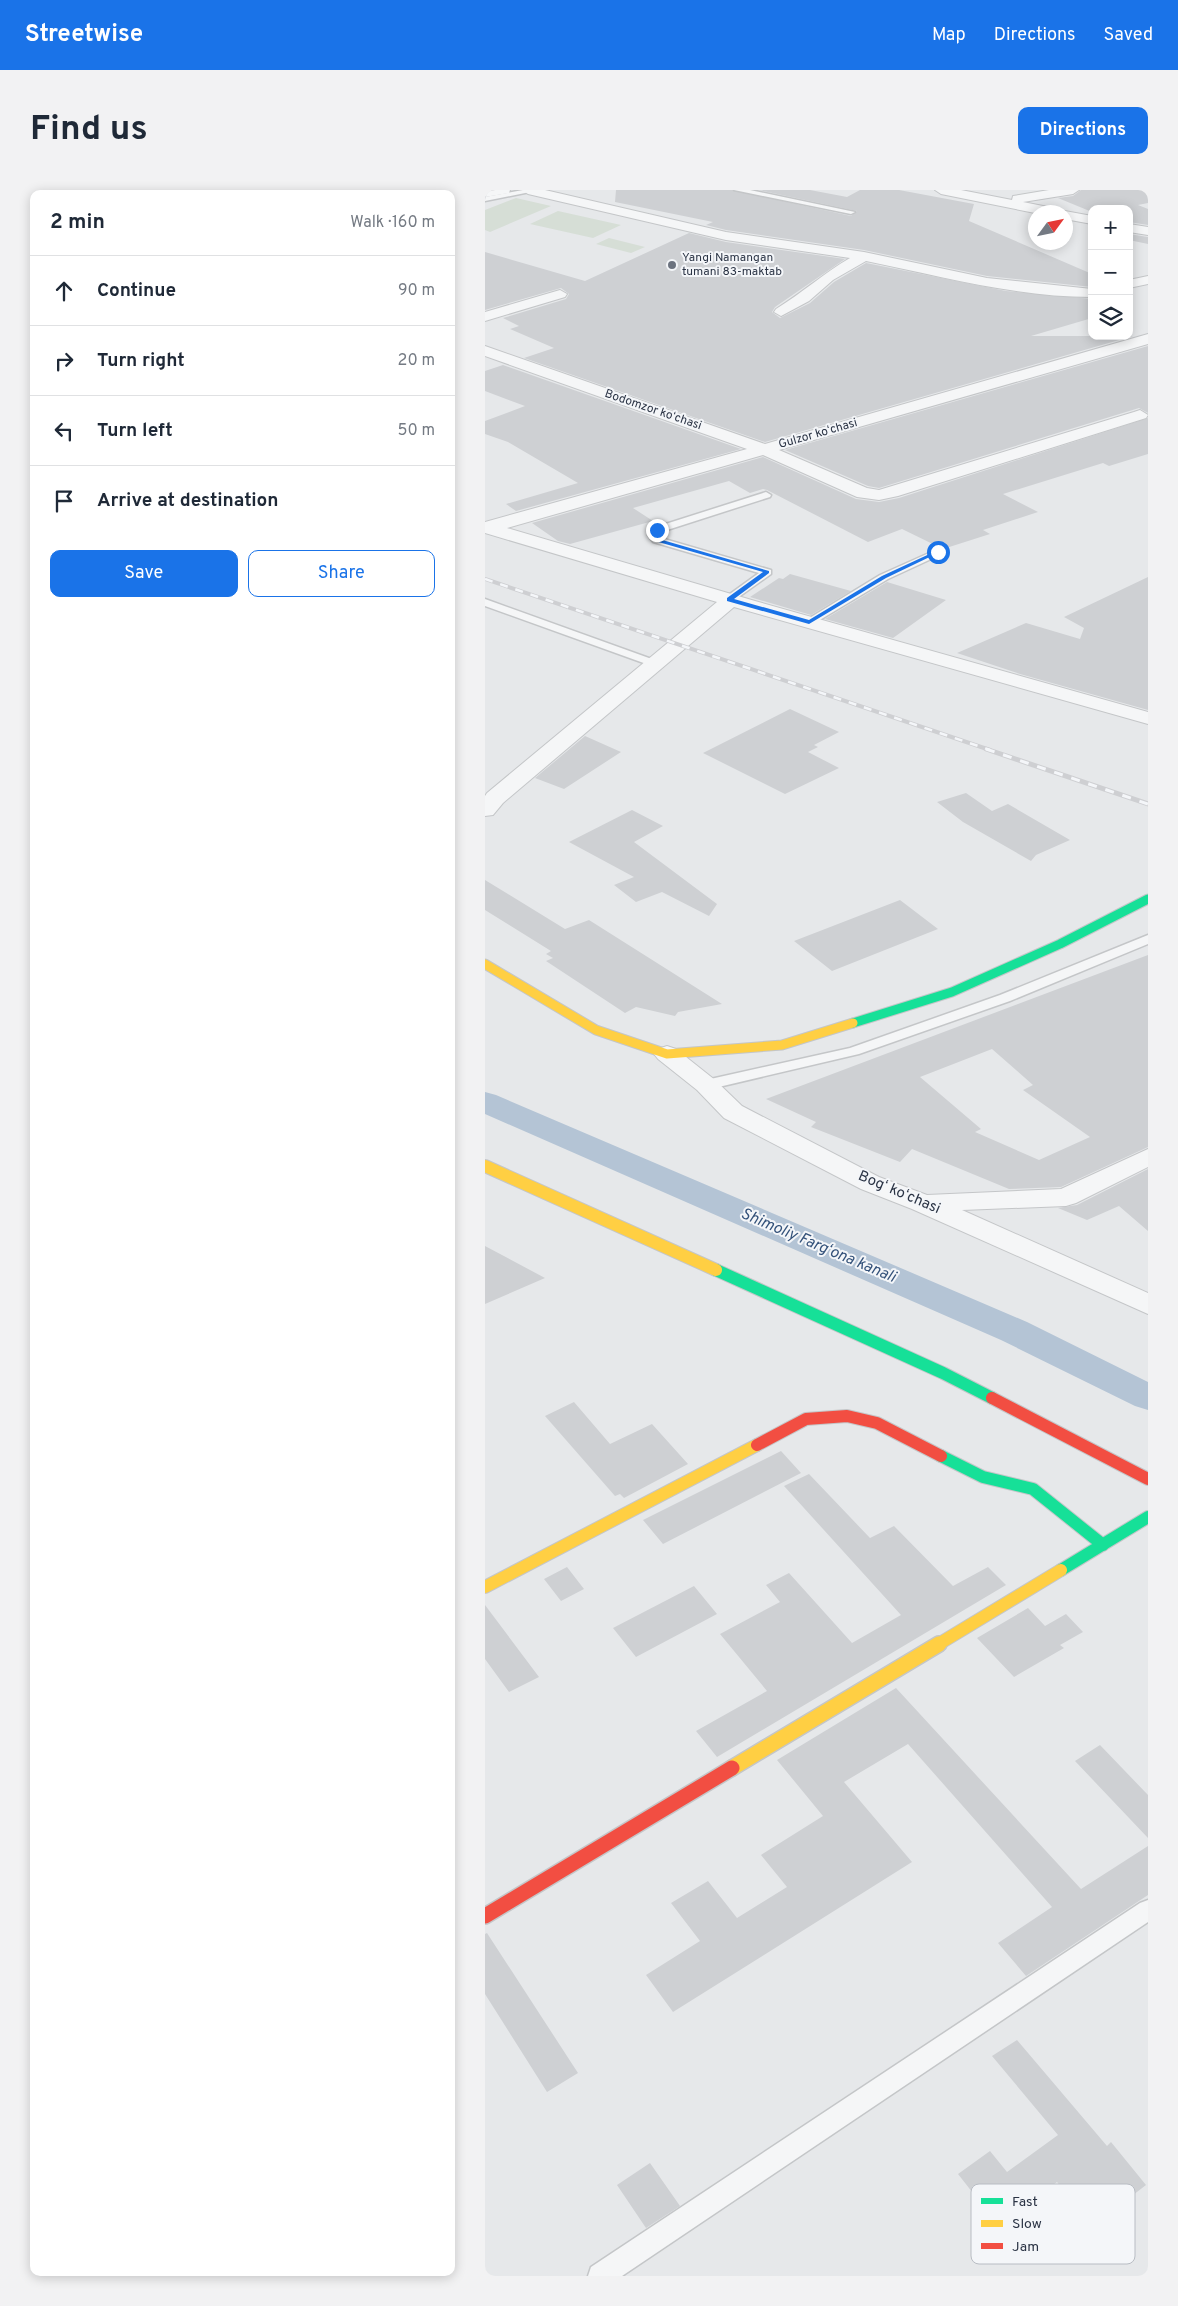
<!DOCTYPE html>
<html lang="en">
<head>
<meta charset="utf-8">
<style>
  :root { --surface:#fff; --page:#f2f2f3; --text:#1f2937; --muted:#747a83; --line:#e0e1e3; --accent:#1a73e8 }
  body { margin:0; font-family:Overpass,sans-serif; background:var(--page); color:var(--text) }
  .controls { position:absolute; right:15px; top:15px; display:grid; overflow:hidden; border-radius:10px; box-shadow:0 2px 12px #0003 }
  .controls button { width:45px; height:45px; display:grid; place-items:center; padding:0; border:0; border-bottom:1px solid var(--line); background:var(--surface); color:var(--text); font:25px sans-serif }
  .compass { position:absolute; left:543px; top:15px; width:45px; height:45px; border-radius:50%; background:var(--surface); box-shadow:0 2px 12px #0003; rotate:57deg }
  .stop { position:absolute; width:15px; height:15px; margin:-11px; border:4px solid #1a73e8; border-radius:50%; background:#fff }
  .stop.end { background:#1a73e8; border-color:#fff; box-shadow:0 1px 5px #0008 }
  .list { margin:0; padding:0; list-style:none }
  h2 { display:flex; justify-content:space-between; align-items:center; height:65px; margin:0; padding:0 20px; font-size:21px }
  h2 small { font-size:16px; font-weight:400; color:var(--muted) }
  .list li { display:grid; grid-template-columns:32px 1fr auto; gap:15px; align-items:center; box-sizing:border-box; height:70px; padding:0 20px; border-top:1px solid var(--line) }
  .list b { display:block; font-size:19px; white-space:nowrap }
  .list em { font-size:16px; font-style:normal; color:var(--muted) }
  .actions { display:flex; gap:10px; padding:15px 20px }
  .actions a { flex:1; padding:11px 0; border:1px solid var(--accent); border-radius:10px; text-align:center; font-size:18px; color:var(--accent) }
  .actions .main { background:var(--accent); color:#fff }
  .icon { flex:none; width:28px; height:28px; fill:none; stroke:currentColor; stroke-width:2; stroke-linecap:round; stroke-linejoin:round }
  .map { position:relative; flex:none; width:663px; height:2086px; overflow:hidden; border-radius:10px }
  header { display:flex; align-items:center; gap:30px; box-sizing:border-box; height:70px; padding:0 25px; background:var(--accent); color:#fff }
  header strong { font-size:24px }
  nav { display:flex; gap:28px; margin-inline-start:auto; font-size:18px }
  .intro { display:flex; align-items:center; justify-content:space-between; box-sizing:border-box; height:120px; padding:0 30px }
  h1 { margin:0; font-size:35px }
  .button { padding:12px 22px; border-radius:10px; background:var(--accent); color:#fff; font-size:18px; font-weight:700 }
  main { display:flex; gap:30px; padding:0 30px }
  aside { flex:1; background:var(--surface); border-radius:10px; box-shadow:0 2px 12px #0003 }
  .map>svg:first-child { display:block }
</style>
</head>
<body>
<header>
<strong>Streetwise</strong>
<nav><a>Map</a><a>Directions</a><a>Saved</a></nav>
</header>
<div class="intro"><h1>Find us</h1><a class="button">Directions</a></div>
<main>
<aside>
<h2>2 min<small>Walk · 160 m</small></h2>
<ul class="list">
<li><svg class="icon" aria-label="ahead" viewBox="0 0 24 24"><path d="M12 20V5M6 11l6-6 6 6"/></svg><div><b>Continue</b></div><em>90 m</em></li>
<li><svg class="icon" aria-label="right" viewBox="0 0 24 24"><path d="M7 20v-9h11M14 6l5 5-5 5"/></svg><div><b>Turn right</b></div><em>20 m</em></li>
<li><svg class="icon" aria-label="left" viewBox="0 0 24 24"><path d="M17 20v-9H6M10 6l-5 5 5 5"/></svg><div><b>Turn left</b></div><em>50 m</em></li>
<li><svg class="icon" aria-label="arrive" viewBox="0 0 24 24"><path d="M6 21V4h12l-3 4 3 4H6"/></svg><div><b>Arrive at destination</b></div></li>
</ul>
<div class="actions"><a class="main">Save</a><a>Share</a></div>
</aside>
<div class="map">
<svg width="663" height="2086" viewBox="0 0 663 2086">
  <rect width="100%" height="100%" fill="#e6e8ea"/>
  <path fill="#d6ded6" d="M31,8L66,16L5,42L0,40V20Z
    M73,21L136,35L108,48L45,34Z
    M124,48L160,57L146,63L111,54Z"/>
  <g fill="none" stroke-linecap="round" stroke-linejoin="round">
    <path fill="#b4c4d5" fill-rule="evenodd" d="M0,902L11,905L542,1132L663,1192V1220L650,1216L516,1150L0,924Z"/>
  </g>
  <path fill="#ced0d3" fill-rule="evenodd" d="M131,0H247L366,26L372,21L274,0H325L362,7L375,0H414L489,14L484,31L607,84V97L502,86L379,60L241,40L221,35L228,32L130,12Z
    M596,0H663V13L653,15L663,19V35L644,32V19H607V22L573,8L588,6Z
    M204,43L241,52L360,69L290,117L287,122L295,128L325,113L349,92L381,73L521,101L607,109V128L546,146H648L280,252L39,168L69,158L25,139L34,136L18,128L81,109L84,104L76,98L0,120V62L100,91Z
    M644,44L663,47V54L644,50Z
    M663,156V223L654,218L394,298L383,296L300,260Z
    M18,175L256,259L31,321L21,314L93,293L23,252L0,244V231L40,216L0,201V181Z
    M663,228V264L624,276L618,273L518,304L553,322L498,340L505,344L458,359L417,339L383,352L282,300L278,299L265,303L244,291L148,318L168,331L85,354L73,351L47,333L278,267L371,309L394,312L414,308Z
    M305,384L366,401L326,425L265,407L294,388L298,389Z
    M663,387V520L535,484L472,463L541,433L595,449L599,438L579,427Z
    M402,392L461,410L408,448L340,429Z
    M305,519L354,542L329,555L333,557L323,562L354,578L300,604L218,563Z
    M100,546L136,562L79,599L50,588Z
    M481,603L507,621L523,614L585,650L551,665L546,671L478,632L452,612Z
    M147,620L178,636L149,652L232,714L224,726L177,702L151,712L129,695L149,687L84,652Z
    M0,690L80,739L104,730L237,814L193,822L190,826L151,817L140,823L61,771L68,768L61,764L66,761L0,720Z
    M415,710L453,739L347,781L309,751Z
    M663,765V957L576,997L524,999L427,959L415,972L326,937L331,932L281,909ZM507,859L548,895L538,900L605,947L554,970L490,942L496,939L435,887Z
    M663,979V1041L634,1016L602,1030L573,1018L592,1015Z
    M0,1056L60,1088L0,1114Z
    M89,1212L125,1254L167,1234L203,1274L139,1308L135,1304L130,1306L60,1226Z
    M296,1261L316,1283L178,1354L158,1330Z
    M324,1284L385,1348L409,1336L468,1396L503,1377L521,1395L232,1567L211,1541L282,1501L235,1444L295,1412L281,1395L304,1383L367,1453L416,1425L299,1296Z
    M82,1377L99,1399L76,1411L59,1389Z
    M209,1396L232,1424L151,1467L128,1438Z
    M0,1415L54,1487L24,1502L0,1469Z
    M543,1418L560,1436L581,1424L598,1442L575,1455L579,1458L529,1487L492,1448Z
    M411,1498L596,1699L663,1656V1705L541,1786L513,1753L567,1717L423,1554L359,1592L427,1672L188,1822L161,1785L215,1751L186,1713L223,1691L252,1728L302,1697L276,1665L338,1626L292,1570Z
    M615,1555L663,1605V1648L590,1571Z
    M2,1743L93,1883L62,1902L0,1804V1744Z
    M532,1850L622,1956L626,1952L661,1995L608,2036L572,1992L513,2035L473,1984L505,1961L522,1982L573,1945L507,1866Z
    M165,1973L195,2016L161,2038L132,1995Z"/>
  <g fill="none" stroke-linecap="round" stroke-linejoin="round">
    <g stroke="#c4c6c8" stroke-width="3">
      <path id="lane" d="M38,0L50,1L0,11V7Z
        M249,0H265L370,22L366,24Z
        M281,302L286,305L285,307L176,342L174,345L176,348L286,380V384L248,411H240L238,409L274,383L168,352L163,345L168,338Z
        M453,359L457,360V364L403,389L328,434H320L318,432L395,385Z
        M0,409L175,472L177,474L175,476H167L0,416Z
        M663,745V754L525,811L374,864L221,900L213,895L221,890L365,858L515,805Z
        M663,1710V1732L137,2086H103L106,2077L655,1713Z"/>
    </g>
    <g stroke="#c4c6c8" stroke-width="2">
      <path id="street" d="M0,0H25L24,3L0,7Z
        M37,0H60L241,42L379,62L502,88L607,99V107C531,107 455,86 381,71L348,90L324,111L296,126L289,122L291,119C317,103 339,83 365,68L241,50L43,4Z
        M450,0H476L527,10L528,6L564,0H594L588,4L538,12L573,19L575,22L550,23L456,4Z
        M580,21L607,26V34L580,29V22H575Z
        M644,34L663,37V45L644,42Z
        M663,86V94L644,98V90Z
        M75,100L82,104L80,107L0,131V122Z
        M663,144V154L294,260L382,298L394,300L649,222L655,220L663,225L661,228L413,306L394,310L372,307L278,265L22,338L270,411L663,522V534L249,417L18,613L8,625L0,626V606L2,603L232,412L0,343V332L262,259L0,166V156L280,254Z
        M182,856L191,859L230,890L257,916L394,987L442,1005L576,999L663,959V977L591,1013L581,1016L477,1020L663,1103V1124L427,1019L376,999L239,928L212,900L173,869L169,864L173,859Z"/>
    </g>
    <g stroke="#c4c6c8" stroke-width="11">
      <path id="fast-far1" d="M368,833L467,802L575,754L663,709"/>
    </g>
    <g stroke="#c4c6c8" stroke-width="14">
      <path id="fast" d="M231,1080L458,1183L507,1208
        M456,1266L498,1287L548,1299L618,1355
        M576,1380L663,1327"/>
    </g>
    <g stroke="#c4c6c8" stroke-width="11">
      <path id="slow-far2" d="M0,774L111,840L182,864L297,855L368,833"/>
    </g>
    <g stroke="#c4c6c8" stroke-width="14">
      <path id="slow-far1" d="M0,976L231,1080
        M0,1397L272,1255
        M452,1455L576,1380"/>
    </g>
    <g stroke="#c4c6c8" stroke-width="18">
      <path id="slow" d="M247,1578L454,1454"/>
    </g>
    <g stroke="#c4c6c8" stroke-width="14">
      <path id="jam-far1" d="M507,1208L663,1289
        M272,1255L321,1229L362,1226L392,1233L456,1266"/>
    </g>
    <g stroke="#c4c6c8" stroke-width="18">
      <path id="jam" d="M0,1726L247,1578"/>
    </g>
    <use href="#lane" fill="#f5f6f7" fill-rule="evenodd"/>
    <use href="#street" fill="#f5f6f7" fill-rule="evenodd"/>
    <use href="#fast-far1" stroke="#16e098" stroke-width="9"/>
    <use href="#fast" stroke="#16e098" stroke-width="12"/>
    <use href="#slow-far2" stroke="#ffcf43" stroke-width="9"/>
    <use href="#slow-far1" stroke="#ffcf43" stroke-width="12"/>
    <use href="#slow" stroke="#ffcf43" stroke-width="15"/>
    <use href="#jam-far1" stroke="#f24e42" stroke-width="12"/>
    <use href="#jam" stroke="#f24e42" stroke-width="15"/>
    <g stroke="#cecfd2" stroke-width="4">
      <path id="rail-far1" d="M0,389L505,560"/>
    </g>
    <g stroke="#cecfd2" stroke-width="5">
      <path id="rail" d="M501,559L663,614"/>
    </g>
    <use href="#rail-far1" stroke="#f4f6f9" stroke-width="2.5" stroke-dasharray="8" stroke-linecap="butt"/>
    <use href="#rail" stroke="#f4f6f9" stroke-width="3" stroke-dasharray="9" stroke-linecap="butt"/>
  </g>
  <path fill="#1a73e8" d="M171,339L175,340L171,345L174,349L284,381V383L249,409L324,430L397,386L451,361L455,362L401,388L324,434L242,411V408L278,382L170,351L166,345Z"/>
  <circle fill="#6c737f" stroke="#f4f6f9" stroke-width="2" cx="187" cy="75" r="5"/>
  <g text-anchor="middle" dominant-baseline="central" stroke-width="4" stroke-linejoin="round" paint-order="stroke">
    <g font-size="12" fill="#2b3445" stroke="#f4f6f9" text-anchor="start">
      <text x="197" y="68">Yangi Namangan<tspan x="197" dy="14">tumani 83-maktab</tspan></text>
    </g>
    <g font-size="12" fill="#2b3445" stroke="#f4f6f9">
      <text transform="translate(168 220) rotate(19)">Bodomzor koʻchasi</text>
      <text transform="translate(333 244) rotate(-16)">Gulzor koʻchasi</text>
    </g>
    <g font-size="15" fill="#2b3445" stroke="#f4f6f9">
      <text transform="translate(414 1003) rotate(23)">Bogʻ koʻchasi</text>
    </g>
    <g font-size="16" font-style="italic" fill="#34527a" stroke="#f4f6f9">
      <text transform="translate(333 1056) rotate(23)">Shimoliy Fargʻona kanali</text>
    </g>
  </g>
  <rect x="486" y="1994" width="164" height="80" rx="8" fill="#f4f6f9" stroke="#b8bcc3" stroke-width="1"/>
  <rect x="496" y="2008" width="22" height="6" fill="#16e098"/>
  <rect x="496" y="2030" width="22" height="7" fill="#ffcf43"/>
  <rect x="496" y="2053" width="22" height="6" fill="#f24e42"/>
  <g font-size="14" fill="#2b3445">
    <text x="527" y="2016">Fast</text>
    <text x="527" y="2038">Slow</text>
    <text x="527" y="2061">Jam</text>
  </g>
</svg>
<div class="controls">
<button>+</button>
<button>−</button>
<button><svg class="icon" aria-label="layers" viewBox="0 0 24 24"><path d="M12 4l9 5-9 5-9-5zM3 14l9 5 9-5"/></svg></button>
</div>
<svg class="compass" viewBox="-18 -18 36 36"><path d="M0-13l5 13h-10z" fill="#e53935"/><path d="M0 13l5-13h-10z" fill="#747a83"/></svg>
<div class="stop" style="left:453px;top:362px"></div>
<div class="stop end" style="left:172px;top:340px"></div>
</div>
</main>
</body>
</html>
